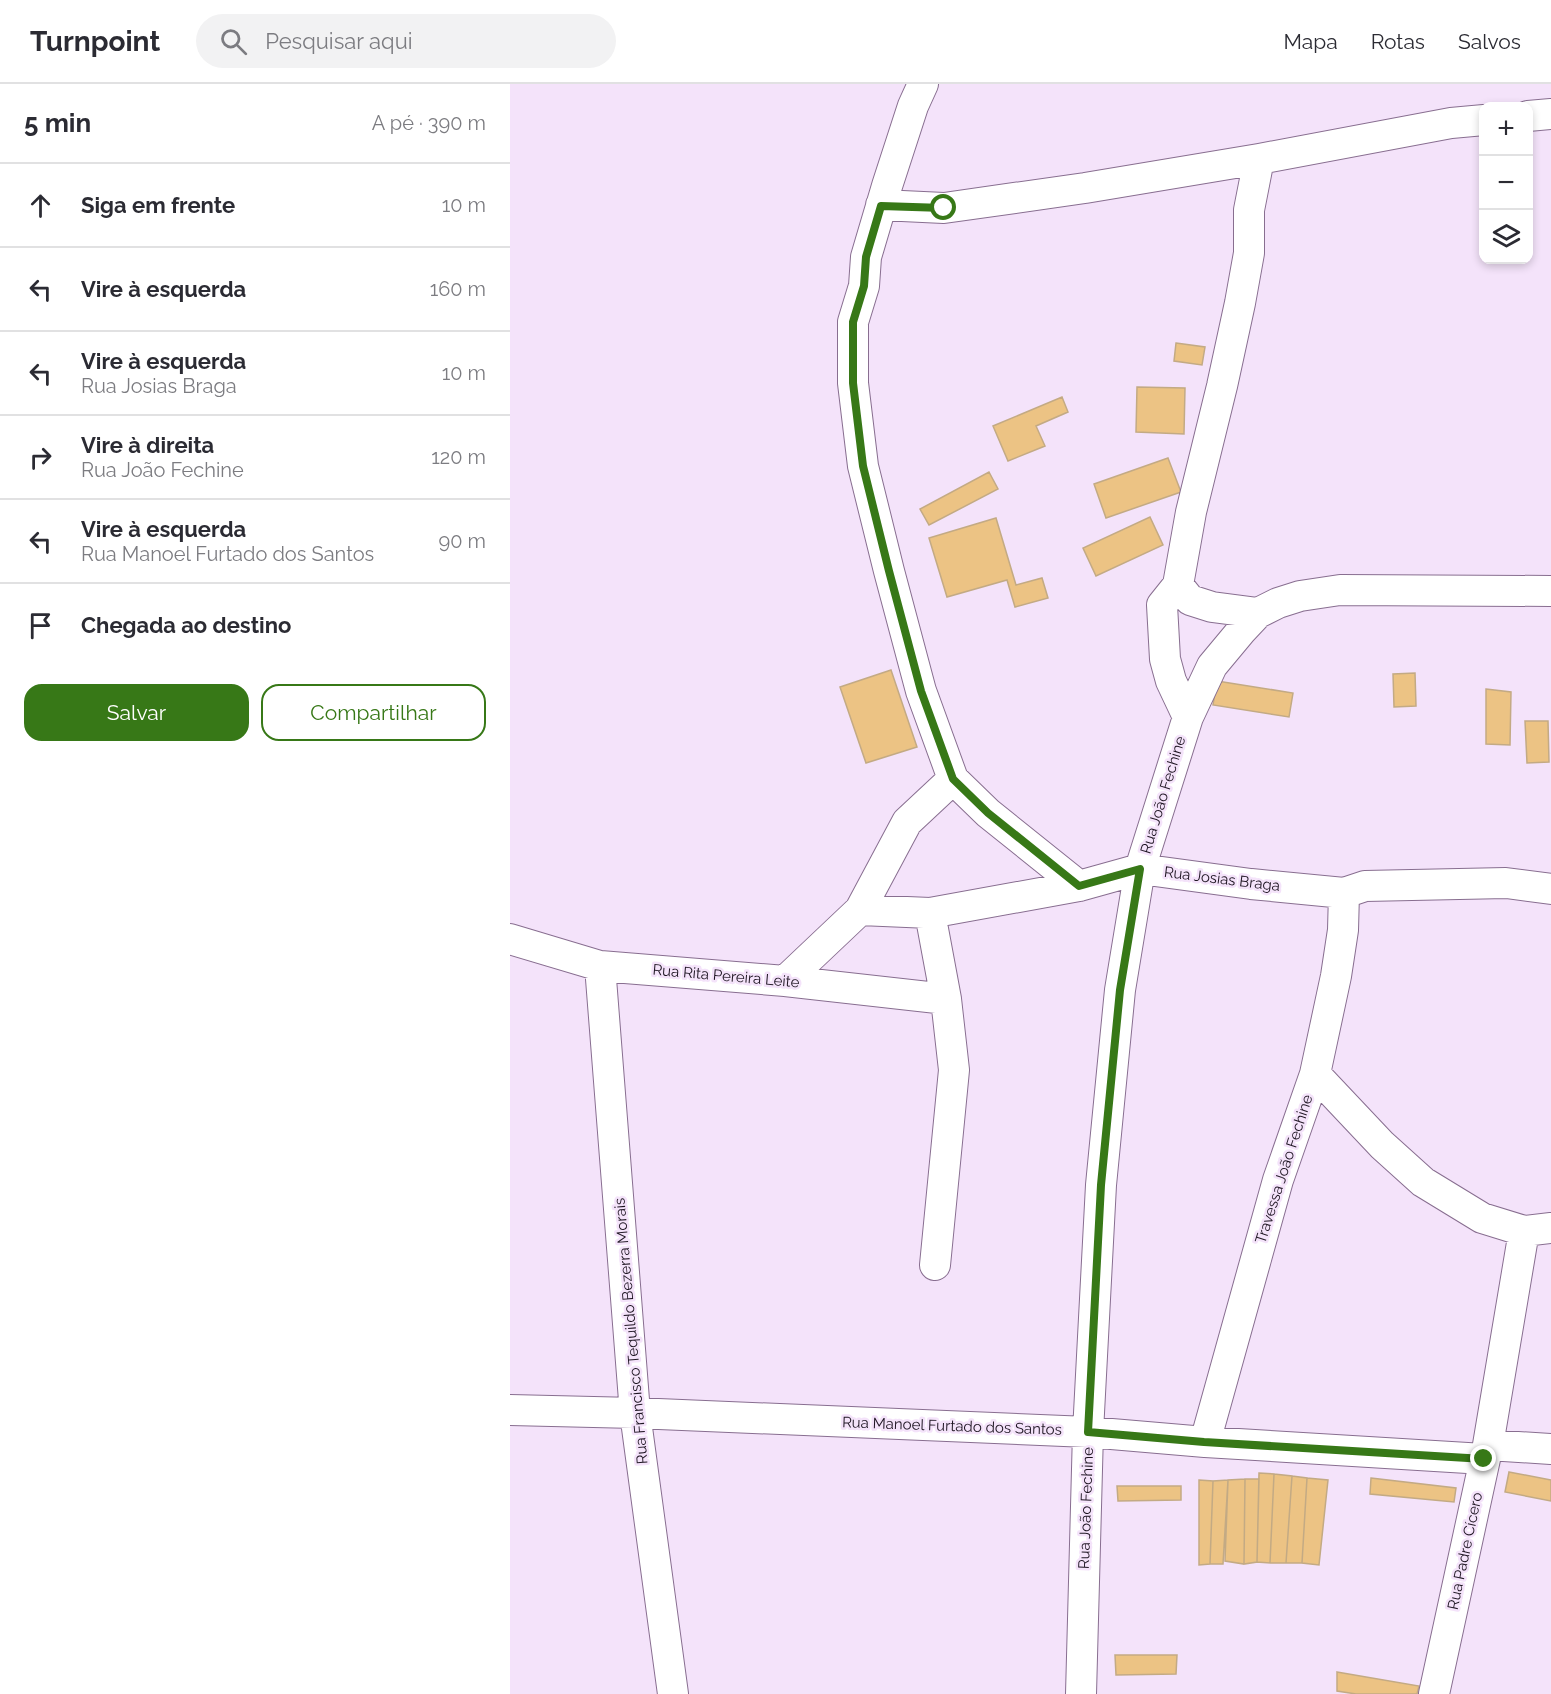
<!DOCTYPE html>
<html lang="pt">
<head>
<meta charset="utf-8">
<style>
  :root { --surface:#fff; --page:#f2f2f3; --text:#2b2b33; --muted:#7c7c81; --line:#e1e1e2; --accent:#377817 }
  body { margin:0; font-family:Raleway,sans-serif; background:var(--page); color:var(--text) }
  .controls { position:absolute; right:18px; top:18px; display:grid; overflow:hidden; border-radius:12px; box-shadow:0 3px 9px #0003 }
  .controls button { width:54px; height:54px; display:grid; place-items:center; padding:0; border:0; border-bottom:2px solid var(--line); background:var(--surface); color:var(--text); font:30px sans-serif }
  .stop { position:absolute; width:18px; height:18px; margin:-14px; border:4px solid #377817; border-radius:50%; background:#fff }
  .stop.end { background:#377817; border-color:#fff; box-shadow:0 2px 6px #0008 }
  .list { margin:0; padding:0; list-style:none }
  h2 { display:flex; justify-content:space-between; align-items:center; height:78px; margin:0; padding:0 24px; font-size:26px }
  h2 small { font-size:20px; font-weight:400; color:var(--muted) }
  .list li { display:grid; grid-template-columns:39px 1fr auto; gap:18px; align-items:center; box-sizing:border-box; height:84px; padding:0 24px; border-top:2px solid var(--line) }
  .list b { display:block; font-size:22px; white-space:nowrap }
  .list p { margin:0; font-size:20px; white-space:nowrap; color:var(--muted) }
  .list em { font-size:20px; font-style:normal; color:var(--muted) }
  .actions { display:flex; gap:12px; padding:18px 24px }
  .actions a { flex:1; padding:14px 0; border:2px solid var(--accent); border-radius:18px; text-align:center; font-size:21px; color:var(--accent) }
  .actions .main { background:var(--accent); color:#fff }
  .icon { flex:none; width:33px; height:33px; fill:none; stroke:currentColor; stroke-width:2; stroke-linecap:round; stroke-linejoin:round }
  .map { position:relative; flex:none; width:1041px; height:1610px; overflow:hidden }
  header { display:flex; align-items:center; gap:36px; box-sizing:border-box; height:84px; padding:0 30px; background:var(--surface); border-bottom:2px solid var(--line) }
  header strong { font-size:28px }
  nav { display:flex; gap:33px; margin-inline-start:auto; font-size:21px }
  .search { width:420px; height:54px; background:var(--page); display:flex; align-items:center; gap:15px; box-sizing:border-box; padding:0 21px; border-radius:33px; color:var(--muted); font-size:22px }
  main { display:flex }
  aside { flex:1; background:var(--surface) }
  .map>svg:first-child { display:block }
</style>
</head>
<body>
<header>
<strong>Turnpoint</strong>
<div class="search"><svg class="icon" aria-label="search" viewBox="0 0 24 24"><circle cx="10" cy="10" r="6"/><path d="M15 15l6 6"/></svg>Pesquisar aqui</div>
<nav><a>Mapa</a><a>Rotas</a><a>Salvos</a></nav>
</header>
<main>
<aside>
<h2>5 min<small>A pé · 390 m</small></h2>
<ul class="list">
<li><svg class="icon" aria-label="ahead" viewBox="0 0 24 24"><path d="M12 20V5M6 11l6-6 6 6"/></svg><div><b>Siga em frente</b></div><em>10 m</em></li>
<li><svg class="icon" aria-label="left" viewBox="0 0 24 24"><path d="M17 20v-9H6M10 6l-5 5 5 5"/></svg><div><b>Vire à esquerda</b></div><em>160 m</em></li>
<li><svg class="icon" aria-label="left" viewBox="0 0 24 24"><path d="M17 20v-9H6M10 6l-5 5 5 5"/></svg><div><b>Vire à esquerda</b><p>Rua Josias Braga</p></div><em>10 m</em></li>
<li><svg class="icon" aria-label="right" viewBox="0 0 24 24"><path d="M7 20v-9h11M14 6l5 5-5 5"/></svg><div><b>Vire à direita</b><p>Rua João Fechine</p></div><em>120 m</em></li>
<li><svg class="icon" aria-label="left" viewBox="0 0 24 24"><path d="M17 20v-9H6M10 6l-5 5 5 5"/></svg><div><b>Vire à esquerda</b><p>Rua Manoel Furtado dos Santos</p></div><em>90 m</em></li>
<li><svg class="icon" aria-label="arrive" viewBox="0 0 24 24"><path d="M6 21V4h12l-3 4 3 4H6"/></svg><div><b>Chegada ao destino</b></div></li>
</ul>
<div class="actions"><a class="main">Salvar</a><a>Compartilhar</a></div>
</aside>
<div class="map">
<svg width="1041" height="1610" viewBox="0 0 1041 1610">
  <rect width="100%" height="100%" fill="#f4e3fa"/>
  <path fill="#ecc384" stroke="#c3aa84" stroke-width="1.5" d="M666,259L695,263L692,281L664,277Z
    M627,303L675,304L674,350L626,348Z
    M552,313L558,328L526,342L535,362L498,377L483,342Z
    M658,374L671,408L596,434L584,400Z
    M479,388L488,405L419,441L410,425Z
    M640,433L653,461L586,492L573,464Z
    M486,434L506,501L532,494L538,514L505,523L497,496L437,513L419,454Z
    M381,586L407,663L356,679L330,603Z
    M905,589L906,622L884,623L883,590Z
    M707,597L783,609L779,633L703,621Z
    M976,605L1001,608L1000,661L976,660Z
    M1015,637H1038L1039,678L1017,679Z
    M999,1388L1041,1396V1417L995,1408Z
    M749,1389L764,1390L760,1479L747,1478Z
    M764,1390L782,1392L776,1479H760Z
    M782,1392L797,1394L792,1479H776Z
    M797,1394L818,1396L809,1481L792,1479Z
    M861,1394L946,1404L944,1418L860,1410Z
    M735,1395H749L747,1478L734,1480Z
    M735,1395L734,1480L715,1477L718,1396Z
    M689,1396L703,1397L700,1480L689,1481Z
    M718,1396L713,1480H700L703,1397Z
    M607,1402H671V1416L608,1417Z
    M605,1571H667L666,1590L606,1591Z
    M827,1588L909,1602L907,1610H846L827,1607Z"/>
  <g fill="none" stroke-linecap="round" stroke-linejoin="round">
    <g stroke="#886e90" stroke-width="32">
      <path id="minor" d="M413,0L403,22L377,102L356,173L354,202L343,238V299L353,382L379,487L411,607L443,695L478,729L569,802
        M1018,32L1041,30
        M371,121L434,124L575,104L749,75L941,39L974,36
        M668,501L680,516L702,523L748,529
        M678,633L661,597L655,575L652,521L668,501L681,428L712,302L730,219L739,169V126L749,75
        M350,826L420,829L569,802L630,785L741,800L834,809L855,802L996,799L1041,805
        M420,829L436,915L444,986L425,1181
        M0,855L90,882L275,897L436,915
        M90,882L125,1329L163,1610
        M275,897L350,826L397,738L443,695
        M805,990L872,1061L913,1098L972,1134L1014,1147L1041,1144
        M0,1326L125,1329L578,1348L695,1358L974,1375
        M695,1358L768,1096L805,990L826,892L833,846L834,809
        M978,1361L1041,1365
        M571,1610L578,1348L591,1101L610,906L630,785L678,633L702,582L732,546L748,529L768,519L790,512L830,506L1041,507
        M924,1610L978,1361L1014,1147"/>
    </g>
    <use href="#minor" stroke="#fff" stroke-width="30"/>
  </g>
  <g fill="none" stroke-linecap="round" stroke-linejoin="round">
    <path stroke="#377817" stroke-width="8" d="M434,124L371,122L356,173L354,202L343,238V299L353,382L379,487L411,607L443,695L478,729L569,802L630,785L610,906L591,1101L578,1348L694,1358L974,1375"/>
  </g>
  <g text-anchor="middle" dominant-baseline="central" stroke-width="5" stroke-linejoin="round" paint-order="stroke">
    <g font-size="15" fill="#1d1421" stroke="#f4e3fa">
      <text transform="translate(653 711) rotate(-73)">Rua João Fechine</text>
      <text transform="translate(712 795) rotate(7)">Rua Josias Braga</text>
      <text transform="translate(216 892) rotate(5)">Rua Rita Pereira Leite</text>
      <text transform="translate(774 1085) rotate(-72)">Travessa João Fechine</text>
      <text transform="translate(121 1247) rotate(-95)">Rua Francisco Tequildo Bezerra Morais</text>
      <text transform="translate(442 1342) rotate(2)">Rua Manoel Furtado dos Santos</text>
      <text transform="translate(576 1424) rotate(-88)">Rua João Fechine</text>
      <text transform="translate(955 1467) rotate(-78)">Rua Padre Cícero</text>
    </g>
  </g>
</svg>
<div class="controls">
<button>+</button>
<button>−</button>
<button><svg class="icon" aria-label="layers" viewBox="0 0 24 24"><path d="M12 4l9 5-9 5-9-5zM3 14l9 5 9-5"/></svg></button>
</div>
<div class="stop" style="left:434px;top:124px"></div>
<div class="stop end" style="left:974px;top:1375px"></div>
</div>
</main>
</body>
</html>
